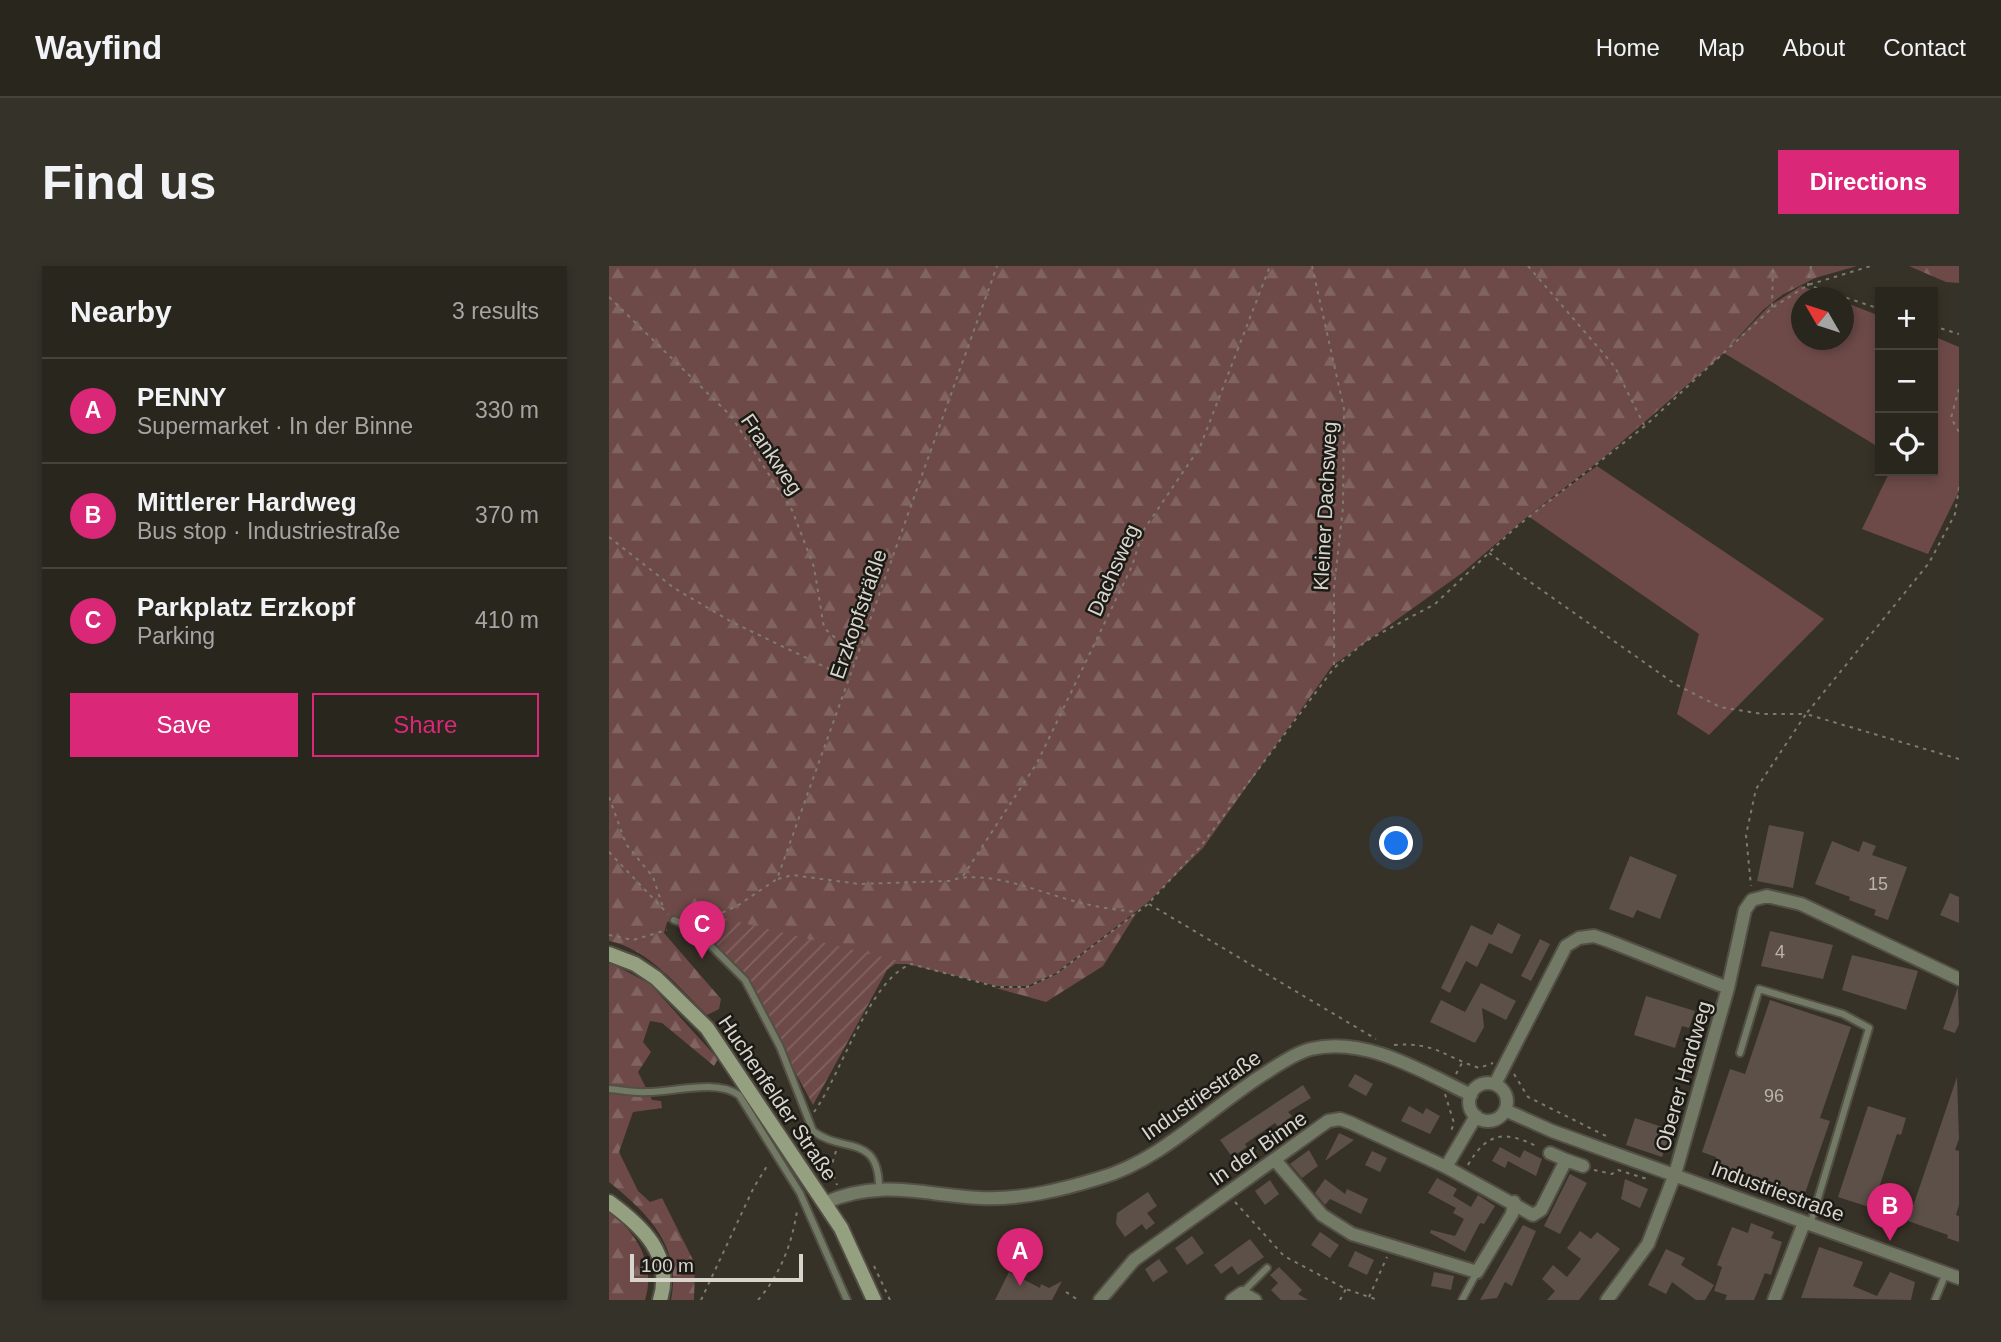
<!DOCTYPE html>
<html lang="en">
<head>
<meta charset="utf-8">
<style>
  :root { --surface:#29261d; --page:#35322a; --text:#f1f3f6; --muted:#a5a5a4; --line:#45433b; --accent:#db2777 }
  body { margin:0; font-family:Helvetica,sans-serif; background:var(--page); color:var(--text) }
  .controls { position:absolute; right:21px; top:21px; display:grid; overflow:hidden; border-radius:0px; box-shadow:0 4px 10px #0003 }
  .controls button { width:63px; height:63px; display:grid; place-items:center; padding:0; border:0; border-bottom:2px solid var(--line); background:var(--surface); color:var(--text); font:35px sans-serif }
  .compass { position:absolute; left:1182px; top:21px; width:63px; height:63px; border-radius:50%; background:var(--surface); box-shadow:0 4px 10px #0003; rotate:309deg }
  .scale { position:absolute; left:21px; bottom:18px; width:173px; box-sizing:border-box; padding-left:7px; border:4px solid #d8d5ce; border-top:0; font-size:19px; line-height:24px; white-space:nowrap; color:#d8d5ce; -webkit-text-stroke:5px #1c1a15; paint-order:stroke }
  .you { position:absolute; left:788px; top:578px; width:24px; height:24px; margin:-18px; border:5px solid #fff; border-radius:50%; background:#1a73e8; box-shadow:0 0 0 10px #1a73e833 }
  .badge { display:grid; place-items:center; width:46px; height:46px; border-radius:50%; background:var(--accent); color:#fff; font-size:23px; font-weight:700 }
  .pin { position:absolute; translate:-50% -58px; filter:drop-shadow(0 2px 4px #0008) }
  .pin::after { content:''; position:absolute; top:37px; width:24px; height:21px; background:inherit; clip-path:polygon(0 0,100% 0,50% 100%) }
  .list { margin:0; padding:0; list-style:none }
  h2 { display:flex; justify-content:space-between; align-items:center; height:91px; margin:0; padding:0 28px; font-size:30px }
  h2 small { font-size:23px; font-weight:400; color:var(--muted) }
  .list li { display:grid; grid-template-columns:46px 1fr auto; gap:21px; align-items:center; box-sizing:border-box; height:105px; padding:0 28px; border-top:2px solid var(--line) }
  .list b { display:block; font-size:26px; white-space:nowrap }
  .list p { margin:0; font-size:23px; white-space:nowrap; color:var(--muted) }
  .list em { font-size:23px; font-style:normal; color:var(--muted) }
  .actions { display:flex; gap:14px; padding:21px 28px }
  .actions a { flex:1; padding:16px 0; border:2px solid var(--accent); border-radius:0px; text-align:center; font-size:24px; color:var(--accent) }
  .actions .main { background:var(--accent); color:#fff }
  .icon { flex:none; width:38px; height:38px; fill:none; stroke:currentColor; stroke-width:2; stroke-linecap:round; stroke-linejoin:round }
  .map { position:relative; flex:none; width:1350px; height:1034px; overflow:hidden; border-radius:0px }
  header { display:flex; align-items:center; gap:42px; box-sizing:border-box; height:98px; padding:0 35px; background:var(--surface); border-bottom:2px solid var(--line) }
  header strong { font-size:33px }
  nav { display:flex; gap:38px; margin-inline-start:auto; font-size:24px }
  .intro { display:flex; align-items:center; justify-content:space-between; box-sizing:border-box; height:168px; padding:0 42px }
  h1 { margin:0; font-size:49px }
  .button { padding:18px 32px; border-radius:0px; background:var(--accent); color:#fff; font-size:24px; font-weight:700 }
  main { display:flex; gap:42px; padding:0 42px }
  aside { flex:1; background:var(--surface); border-radius:0px; box-shadow:0 4px 10px #0003 }
  .map>svg:first-child { display:block }
</style>
</head>
<body>
<header>
<strong>Wayfind</strong>
<nav><a>Home</a><a>Map</a><a>About</a><a>Contact</a></nav>
</header>
<div class="intro"><h1>Find us</h1><a class="button">Directions</a></div>
<main>
<aside>
<h2>Nearby<small>3 results</small></h2>
<ul class="list">
<li><span class="badge">A</span><div><b>PENNY</b><p>Supermarket · In der Binne</p></div><em>330 m</em></li>
<li><span class="badge">B</span><div><b>Mittlerer Hardweg</b><p>Bus stop · Industriestraße</p></div><em>370 m</em></li>
<li><span class="badge">C</span><div><b>Parkplatz Erzkopf</b><p>Parking</p></div><em>410 m</em></li>
</ul>
<div class="actions"><a class="main">Save</a><a>Share</a></div>
</aside>
<div class="map">
<svg width="1350" height="1034" viewBox="0 0 1350 1034">
  <defs>
    <pattern id="forest-firs" width="22" height="20" patternUnits="userSpaceOnUse" patternTransform="scale(1.75)"><rect width="22" height="20" fill="#6d4a48"/><path d="M5 1l3.5 6h-7zM16 11l3.5 6h-7z" fill="#816361"/></pattern>
    <pattern id="garden-furrows" width="10" height="10" patternUnits="userSpaceOnUse" patternTransform="scale(1.75)"><rect width="10" height="10" fill="#6d4a48"/><path d="M-1 1l2-2M0 10L10 0M9 11l2-2" fill="none" stroke="#816361"/></pattern>
  </defs>
  <rect width="100%" height="100%" fill="#373227"/>
  <path fill="#6d4a48" d="M1192,20L1222,31L1192,32V74H1234L1235,36L1271,50V182L1115,87L1159,41Z
    M1324,70L1350,81V225L1319,288L1253,263L1281,205H1324Z
    M988,200L1215,353L1100,469L1068,448L1090,368L919,250Z"/>
  <path fill="url(#forest-firs)" d="M0,0H1248L1206,12L1173,29L1154,44L1115,87L994,192L919,250L853,307L723,400L594,582L538,637L447,707L418,720H388L95,648L58,656L55,667L112,733L110,743L98,749C70,722 40,683 0,675Z
    M1300,0H1350V17L1337,16Z
    M528,646L494,700L437,736L387,722H418L448,708Z
    M0,696L41,718L109,793L105,800L53,757L41,755L34,776L42,786L29,806L43,834L52,835L53,842L24,846L10,886L29,925L41,936L53,932L86,998L85,1034H62C73,981 39,947 0,916Z
    M0,946C28,967 47,998 36,1034H0Z"/>
  <path fill="url(#garden-furrows)" d="M106,650L302,698H286L278,704L204,839L132,706L97,668Z"/>
  <path fill="#5d5048" d="M1160,559L1195,566L1184,622L1148,615Z
    M1223,575L1250,586L1254,575L1267,580L1263,589L1298,601L1279,654L1265,649L1267,644L1240,634L1241,631L1206,618Z
    M1021,590L1068,609L1051,653L1028,644L1024,652L1000,643Z
    M1341,627L1350,631V657L1331,649Z
    M889,657L912,669L903,688L880,677L868,701L857,695L841,727L832,722L862,659L883,669Z
    M1161,665L1224,679L1214,713L1152,700Z
    M931,673L941,678L922,715L912,710Z
    M1243,689L1309,705L1297,744L1233,724Z
    M872,717L907,735L897,754L873,742L875,761L866,777L821,756L832,734L856,746Z
    M1349,721L1350,758L1346,767L1334,763Z
    M1037,730L1086,745L1080,762L1073,760L1066,782L1025,769Z
    M1161,734L1242,761L1211,852L1221,855L1195,930L1186,927L1183,937L1158,929L1161,918L1104,899L1107,891L1093,886L1121,803L1136,808Z
    M746,808L764,818L757,830L739,820Z
    M1348,811L1350,873L1346,884L1350,885V939L1347,949L1350,950V976L1338,972L1339,969L1299,955Z
    M694,819L702,832L679,846L683,850L669,861L666,857L636,878L638,881L623,891L611,874Z
    M800,840L814,848L817,842L831,850L821,868L792,855Z
    M1259,840L1297,852L1292,869L1288,868L1263,942L1229,931Z
    M1026,852L1062,864L1053,891L1017,879Z
    M730,867L745,874L716,895Z
    M891,881L911,892L915,884L933,893L927,910L899,895L896,902L883,895Z
    M700,884L709,900L693,912L681,898Z
    M763,885L778,892L771,906L756,899Z
    M961,908L978,917L951,968L935,960Z
    M828,912L848,923L844,930L862,941L869,929L886,940L875,958L871,957L856,986L821,967L822,964L846,970L855,953L844,947L847,942L819,927Z
    M716,913L736,928L738,923L759,933L752,948L721,933L716,939L706,927Z
    M1016,913L1039,923L1031,942L1012,933Z
    M661,914L670,928L656,939L646,925Z
    M539,926L548,940L538,947L546,957L537,964L533,958L516,971L507,958L508,947Z
    M1142,957L1165,966L1162,972L1173,976L1162,1009L1156,1007L1145,1034H1116L1118,1029L1105,1025L1113,1001L1108,999L1123,961L1139,967Z
    M914,959L927,965L903,1020L896,1016L888,1032L871,1034Z
    M971,965L982,973L988,966L1011,983L970,1034H938L946,1025L933,1013L944,999L958,1011L972,993L958,982Z
    M711,966L730,979L721,992L702,979Z
    M583,970L595,987L578,999L566,982Z
    M641,973L655,991L629,1009L623,1000L612,1008L605,999Z
    M1210,981L1254,996L1244,1020L1268,1030L1281,1006L1306,1016L1302,1034L1192,1032Z
    M1057,983L1076,992L1072,999L1105,1019L1096,1034H1087L1063,1016L1057,1028L1039,1019Z
    M746,985L765,994L758,1009L739,1000Z
    M550,993L559,1006L544,1016L536,1003Z
    M670,1001L693,1024L689,1028L699,1034H672L662,1024L669,1017L661,1009Z
    M400,1006L431,1022L432,1018L440,1022L453,1015L443,1034H386Z
    M825,1006L845,1010L842,1024L822,1020Z"/>
  <g fill="none" stroke-linecap="round" stroke-linejoin="round">
    <g stroke="#544f45" stroke-width="10">
      <path id="lane" d="M65,654L84,662L136,714L171,781L204,865C234,888 270,867 270,922
        M1131,787L1150,723L1234,748L1260,762L1201,959
        M0,823C13,824 26,827 38,826C65,826 107,813 130,829L191,927L238,1034
        M633,1027L658,1002
        M853,1034L868,1006
        M1326,1034L1337,1007"/>
    </g>
    <g stroke="#544f45" stroke-width="16">
      <path id="street" d="M860 836a19 19 0 1 1 38 0a19 19 0 1 1-38 0Z
        M886,818L957,680L970,672L985,670L997,674L1119,722
        M896,844L943,865L1350,1012
        M941,887L957,894
        M666,894L713,949L743,968L868,1006L903,948L905,936
        M837,901L924,949L932,944L957,894L974,900
        M215,937C271,912 314,929 371,932C411,934 452,924 491,912C553,894 601,842 655,808C669,799 686,787 702,783C757,770 814,806 862,829
        M491,1034L525,994L719,855L731,853L742,857L837,901L867,850
        M623,1034L633,1027L646,1034
        M998,1034L1039,978L1066,908L1119,722L1136,644L1143,634L1158,630L1192,638L1350,713
        M1165,1034L1195,957"/>
    </g>
    <g stroke="#544f45" stroke-width="18">
      <path id="secondary" d="M0,688L26,698L47,712L98,762L232,962L265,1034
        M0,936C33,960 65,989 51,1034"/>
    </g>
    <path stroke="#7e7a71" stroke-width="2" stroke-dasharray="3.5 5" stroke-linecap="butt" d="M703,0L735,143L734,241L725,322V401
      M919,0L1006,101L1035,159
      M1202,0L1199,19L1271,43
      M0,31L122,150L183,244L205,301L215,362L248,391
      M1163,41L1164,0
      M1324,60L1350,68
      M1350,123L1342,152L1350,166
      M1350,221L1346,248L1320,297L1197,448L1350,493
      M0,271L65,322L121,355L241,413
      M880,287L1066,418L1111,441L1153,448H1197L1147,523L1137,569L1142,620
      M0,531L17,578L44,611L55,644
      M0,586L59,648
      M354,610L428,497L523,300L534,265L591,181L661,0
      M169,613L183,609L250,618L340,615C378,601 436,629 473,637C491,642 510,644 528,646
      M540,638L767,773
      M90,657L128,640L168,613L388,0
      M0,669L24,674L58,664
      M785,779C826,776 834,790 870,802L884,797
      M847,808L853,797
      M905,808L919,831L1001,872
      M836,828L845,857L841,868
      M205,846C232,809 260,714 302,698L388,721H418L448,707L539,638L592,580L725,402L757,375L826,338L906,262L1036,160L1163,42L1199,19L1262,0
      M184,869L192,861
      M227,885L222,902L228,919
      M859,899C878,866 896,864 929,881
      M985,904L1003,908L1009,904L1038,913
      M626,936L675,990L737,1023L769,1034
      M265,1000L281,1034
      M457,1026L469,1034
      M760,1031L778,991
      M92,1034L145,921L160,897
      M149,1034C171,1009 183,978 188,945
      M731,1034L737,1023"/>
    <use href="#lane" stroke="#727965" stroke-width="6"/>
    <use href="#street" stroke="#727965" stroke-width="12"/>
    <use href="#secondary" stroke="#95a080" stroke-width="14"/>
  </g>
  <g text-anchor="middle" dominant-baseline="central" stroke-width="5" stroke-linejoin="round" paint-order="stroke">
    <g font-size="18" fill="#b9b4ac">
      <text x="1269" y="618">15</text>
      <text x="1171" y="686">4</text>
      <text x="1165" y="830">96</text>
    </g>
    <g font-size="21" fill="#d8d5ce" stroke="#1c1a15">
      <text transform="translate(163 188) rotate(56)">Frankweg</text>
      <text transform="translate(716 240) rotate(-87)">Kleiner Dachsweg</text>
      <text transform="translate(504 304) rotate(-66)">Dachsweg</text>
      <text transform="translate(249 348) rotate(-71)">Erzkopfsträßle</text>
      <text transform="translate(1074 810) rotate(-74)">Oberer Hardweg</text>
      <text transform="translate(592 829) rotate(-35)">Industriestraße</text>
      <text transform="translate(169 832) rotate(56)">Huchenfelder Straße</text>
      <text transform="translate(649 882) rotate(-35)">In der Binne</text>
      <text transform="translate(1169 925) rotate(20)">Industriestraße</text>
    </g>
  </g>
</svg>
<div class="controls">
<button>+</button>
<button>−</button>
<button><svg class="icon" aria-label="locate" viewBox="0 0 24 24"><circle cx="12" cy="12" r="6"/><path d="M12 2v4M12 18v4M2 12h4M18 12h4"/></svg></button>
</div>
<svg class="compass" viewBox="-18 -18 36 36"><path d="M0-13l5 13h-10z" fill="#e53935"/><path d="M0 13l5-13h-10z" fill="#a5a5a4"/></svg>
<div class="scale">100 m</div>
<div class="you"></div>
<div class="pin badge" style="left:411px;top:1020px">A</div>
<div class="pin badge" style="left:1281px;top:975px">B</div>
<div class="pin badge" style="left:93px;top:693px">C</div>
</div>
</main>
</body>
</html>
